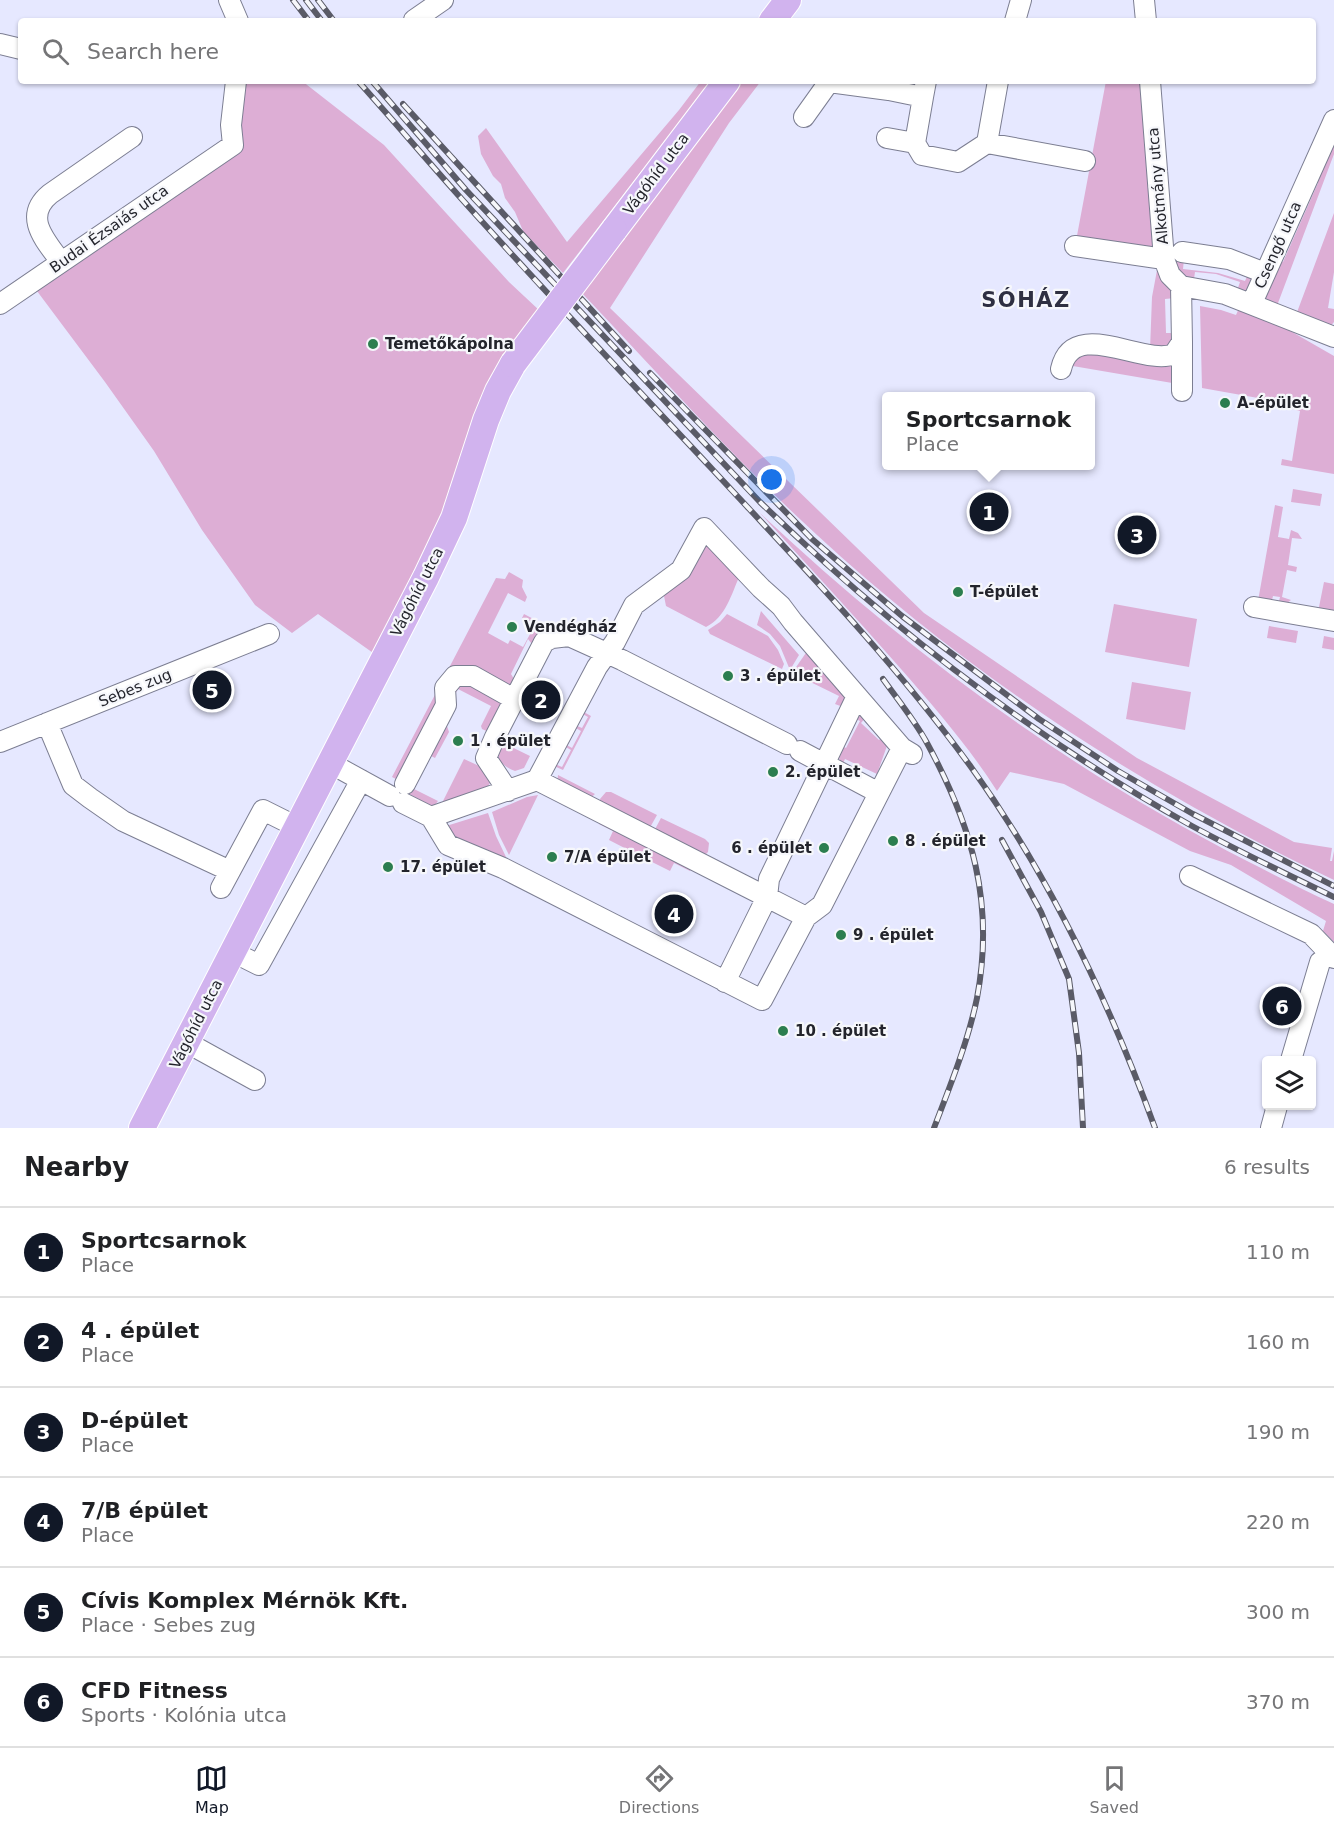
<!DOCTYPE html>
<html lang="en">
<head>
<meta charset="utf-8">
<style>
  :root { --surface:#fff; --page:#f2f2f2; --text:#202124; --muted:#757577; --line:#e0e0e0; --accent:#111827 }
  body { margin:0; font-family:"DejaVu Sans",sans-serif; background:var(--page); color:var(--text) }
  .controls { position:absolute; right:18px; bottom:18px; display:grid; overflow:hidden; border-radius:6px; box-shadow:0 2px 4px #0004 }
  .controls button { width:54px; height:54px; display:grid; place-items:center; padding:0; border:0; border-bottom:2px solid var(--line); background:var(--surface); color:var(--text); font:30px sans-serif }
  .you { position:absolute; left:772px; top:480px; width:21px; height:21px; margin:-15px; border:4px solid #fff; border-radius:50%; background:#1a73e8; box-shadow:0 0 0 9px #1a73e833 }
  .badge { display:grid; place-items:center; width:39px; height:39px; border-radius:50%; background:var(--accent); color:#fff; font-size:20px; font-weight:700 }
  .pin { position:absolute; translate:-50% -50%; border:3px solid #fff; box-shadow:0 2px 6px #0006 }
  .popup { position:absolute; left:882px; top:392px; width:213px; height:78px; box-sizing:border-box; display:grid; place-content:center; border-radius:6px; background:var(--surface); filter:drop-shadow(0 2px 4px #0005); font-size:20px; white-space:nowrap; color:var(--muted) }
  .popup b { font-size:22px; color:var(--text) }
  .popup::after { content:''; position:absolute; left:50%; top:100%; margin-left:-12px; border:12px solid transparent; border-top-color:var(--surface) }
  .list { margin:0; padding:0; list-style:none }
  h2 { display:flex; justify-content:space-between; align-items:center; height:78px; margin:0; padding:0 24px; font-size:26px }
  h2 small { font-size:20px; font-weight:400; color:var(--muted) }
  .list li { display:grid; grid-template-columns:39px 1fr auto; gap:18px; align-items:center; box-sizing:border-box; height:90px; padding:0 24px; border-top:2px solid var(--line) }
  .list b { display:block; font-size:22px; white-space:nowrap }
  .list p { margin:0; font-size:20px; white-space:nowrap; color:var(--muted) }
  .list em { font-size:20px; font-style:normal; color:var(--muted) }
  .icon { flex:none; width:33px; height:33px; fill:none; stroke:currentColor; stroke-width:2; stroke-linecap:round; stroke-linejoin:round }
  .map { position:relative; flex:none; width:1334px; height:1128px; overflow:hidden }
  .search { position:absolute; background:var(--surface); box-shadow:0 2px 4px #0004; left:18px; right:18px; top:18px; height:66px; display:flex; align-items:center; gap:15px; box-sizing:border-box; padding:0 21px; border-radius:6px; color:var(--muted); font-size:22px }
  .sheet { height:618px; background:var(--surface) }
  nav { display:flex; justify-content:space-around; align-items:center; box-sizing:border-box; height:84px; border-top:2px solid var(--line); background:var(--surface); font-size:16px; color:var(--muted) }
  nav a { display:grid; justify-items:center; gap:3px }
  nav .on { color:var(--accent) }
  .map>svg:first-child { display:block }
</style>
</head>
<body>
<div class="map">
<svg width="1334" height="1128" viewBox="0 0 1334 1128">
  <rect width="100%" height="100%" fill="#e6e8ff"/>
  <path fill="#ddaed5" d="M236,81H302L384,145L509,282L540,311L445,515L376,655L318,614L292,633L255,605L202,530L154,451L105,382L31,283L218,154L231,125Z
    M701,81H711L563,273L523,231L515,212L505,198L501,184L493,176L481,154L478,136L486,128L567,242L679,110Z
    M742,81H761L729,123L610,308L924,613L1137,758L1294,842L1332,848L1330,861H1332L1334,851V880C1146,791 970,676 817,535C734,459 659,374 581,292Z
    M1106,81H1145L1156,244L1151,249L1076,241Z
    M1334,132V154L1275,311L1264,301L1277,260L1283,262L1318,183L1312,180Z
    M1334,213V272L1328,308L1334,309V322L1328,329L1296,315Z
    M1174,245L1180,246L1184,259L1183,269L1218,273L1245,281L1249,272L1253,278L1247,291H1237L1240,282L1216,274L1195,272L1194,279C1176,275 1175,261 1174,245Z
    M1158,265L1172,288L1175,298L1165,299L1166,333H1176L1174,345L1150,350L1152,297Z
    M1200,306L1221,310L1236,315L1240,306L1273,321L1334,356V474L1281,465L1282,459L1292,461L1300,411L1292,409L1291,404L1202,388Z
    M1078,352L1170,364L1173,366L1178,384L1067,365Z
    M1293,489L1322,494L1320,506L1291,502Z
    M1275,505L1283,507L1278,537L1289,539L1291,530L1298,533L1302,539L1292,538L1288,565L1297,567L1296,572L1287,570L1282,597L1291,600L1287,603L1279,601L1280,597L1273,596L1271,604L1258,601Z
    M760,513C907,651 1068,770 1249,862C1277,876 1305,891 1334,904V942L1323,931L1326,921L1231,865L1190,851L1064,784L1010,772L997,791C969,747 935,708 901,669C855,616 807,565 760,513Z
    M706,540L740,575C731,595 726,617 706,627L666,606L663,591Z
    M509,572L523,580L522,587L527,597L525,602L508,593L488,633L508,644L510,640L523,647L535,625L522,618L524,614L543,624L548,634L535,648L528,639L511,674L517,684L512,688L477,674L441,695L402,782L392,777L496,578L505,579Z
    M1324,582L1334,584V615L1318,612Z
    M1114,604L1197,619L1189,667L1105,652Z
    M761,611L799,655L790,670L780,646L770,634L757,625Z
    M727,614L768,636L778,650L784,664L782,669L710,634L708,630L720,622Z
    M1269,626L1298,631L1296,643L1267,638Z
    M1324,636L1334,638V650L1322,648Z
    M810,647L849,693L843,707L835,704L839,696L792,673Z
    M464,678L503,702L491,733L482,729L481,726L491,706L458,689L450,703L452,683Z
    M1132,682L1191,692L1185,730L1126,719Z
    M582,711L591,716L563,770L554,766L555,764L562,767L571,750L564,746L565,744L572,748L581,731L574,727L575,725L582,728L588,717L581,713Z
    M861,713L867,716L861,723L879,740L885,734L888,743L877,774L845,759L842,766L837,752L838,744L846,748L860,721L852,717Z
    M445,720L449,732L435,758L427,754Z
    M497,740L530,756L524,768L515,771C498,764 496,757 497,740Z
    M464,759L488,770L492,780L486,789L441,805Z
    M558,775L595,794L588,800L557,784Z
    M412,788L438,801L435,805L432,806L409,794Z
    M606,792H611L657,815L648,831L601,805L600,799Z
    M538,795L509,855L499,835L492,812L527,797Z
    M488,813L496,836L506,857L502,859L450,837L443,827Z
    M661,818L705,839L709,843L708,852L705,855L653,833Z
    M601,821L650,846L644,858L609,840L613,831L599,824Z
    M652,847L692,867L690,871L674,863L670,871L646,859Z"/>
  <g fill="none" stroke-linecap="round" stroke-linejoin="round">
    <g stroke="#7c7e92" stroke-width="22">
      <path id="minor" d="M229,0L238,21
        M1144,0L1146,21
        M414,20L443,0
        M1015,21L1021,0
        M0,44L21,49
        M891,81L889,90L923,97L926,81
        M1150,81L1164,259L1170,275L1181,286L1225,294L1334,337
        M923,97L915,143L922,155L958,162L987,143L1085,161
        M804,117L829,82L889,90
        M887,138L915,143
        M987,143L998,81
        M1075,246L1164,259
        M1182,252L1229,259L1265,273
        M61,262C46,241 22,217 50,194L132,137
        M1252,303L1334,120
        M0,304L233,145L231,125L236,81
        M1182,342V391
        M1061,369C1073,316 1144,367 1174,354L1182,342L1181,286
        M1254,607L1334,621
        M47,723L73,785L90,798L123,821L230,871
        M0,742L269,634
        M800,751L879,793
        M330,763L390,796
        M537,780L806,917
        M405,784L446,705L445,688L455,676H473L514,699
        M508,791L486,758L495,737L544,642L552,638L569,636L622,660L787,744
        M403,803L431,817L448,845L503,868L762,1000L806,917L822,905L902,748
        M431,817L537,780L597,667L615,642L634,605L681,570L704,528L761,588L781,606L793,622L902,748L912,754
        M1190,876L1311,934L1334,958
        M221,888L263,810L297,827
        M233,952L259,965L361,780
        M725,982L767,897L769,879L857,696
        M186,1042L255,1080
        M1291,1060L1320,962
        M1271,1128L1277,1106"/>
    </g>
    <g stroke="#fff" stroke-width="28">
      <path id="major" d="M772,21L788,0
        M614,230L727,81
        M142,1128L426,577L454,518L486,420L498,391L513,364"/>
    </g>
    <use href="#minor" stroke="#fff" stroke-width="20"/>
    <use href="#major" stroke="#d1b3ee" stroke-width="26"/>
    <g stroke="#5a5b67" stroke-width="6">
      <path id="rail" d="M293,0L309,21
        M306,0L322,21
        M318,0L334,21
        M358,81C392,119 425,158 459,196C542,289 628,379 713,470C802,566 894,661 971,767C1050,877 1109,1001 1155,1128
        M372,81L466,190L760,502C890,628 1034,738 1192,826C1238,851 1286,874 1334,897
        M403,104L629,351
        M650,373L812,539L902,616L1039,719L1118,771L1193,814L1334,886
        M883,679C898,700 915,721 927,743C972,826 995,903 977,998C968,1042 950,1086 934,1128
        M1002,840L1041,912L1069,979L1079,1053L1083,1128"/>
    </g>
    <use href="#rail" stroke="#f6f7fb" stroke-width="4" stroke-dasharray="11" stroke-linecap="butt"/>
    <g stroke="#fff" stroke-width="28" stroke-linecap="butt">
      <path id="major-bridge" d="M513,364L614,230"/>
    </g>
    <use href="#major-bridge" stroke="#d1b3ee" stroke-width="26"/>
  </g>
  <g fill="#2c7e4f" stroke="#f6f7fb" stroke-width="2">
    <circle cx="373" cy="344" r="6"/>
    <circle cx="1225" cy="403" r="6"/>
    <circle cx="958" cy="592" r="6"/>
    <circle cx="512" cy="627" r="6"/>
    <circle cx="728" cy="676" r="6"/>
    <circle cx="458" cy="741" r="6"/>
    <circle cx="773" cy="772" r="6"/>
    <circle cx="893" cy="841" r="6"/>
    <circle cx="824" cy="848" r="6"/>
    <circle cx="552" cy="857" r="6"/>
    <circle cx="388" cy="867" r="6"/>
    <circle cx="841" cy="935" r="6"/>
    <circle cx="783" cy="1031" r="6"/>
  </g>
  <g text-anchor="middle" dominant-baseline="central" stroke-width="4.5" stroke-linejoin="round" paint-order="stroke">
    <g font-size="15" fill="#23242c" stroke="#f6f7fb">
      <text transform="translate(656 174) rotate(-53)">Vágóhíd utca</text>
      <text transform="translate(1158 186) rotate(-95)">Alkotmány utca</text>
      <text transform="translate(109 229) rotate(-35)">Budai Ézsaiás utca</text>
      <text transform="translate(1278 245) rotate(-66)">Csengő utca</text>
      <text transform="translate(417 592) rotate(-63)">Vágóhíd utca</text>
      <text transform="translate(135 688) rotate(-22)">Sebes zug</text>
      <text transform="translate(196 1024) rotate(-63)">Vágóhíd utca</text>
    </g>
    <g font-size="15" font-weight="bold" fill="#23242c" stroke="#f6f7fb" text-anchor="start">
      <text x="385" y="344">Temetőkápolna</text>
      <text x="1237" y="403">A-épület</text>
      <text x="970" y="592">T-épület</text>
      <text x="524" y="627">Vendégház</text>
      <text x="740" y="676">3 . épület</text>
      <text x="470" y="741">1 . épület</text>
      <text x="785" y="772">2. épület</text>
      <text x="905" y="841">8 . épület</text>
      <text x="812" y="848" text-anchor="end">6 . épület</text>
      <text x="564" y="857">7/A épület</text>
      <text x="400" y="867">17. épület</text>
      <text x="853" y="935">9 . épület</text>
      <text x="795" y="1031">10 . épület</text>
    </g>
    <g font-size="21" font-weight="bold" letter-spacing="1.5" fill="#2f3042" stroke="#f6f7fb">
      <text x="1026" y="300">SÓHÁZ</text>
    </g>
  </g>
</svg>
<div class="controls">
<button><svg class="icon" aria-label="layers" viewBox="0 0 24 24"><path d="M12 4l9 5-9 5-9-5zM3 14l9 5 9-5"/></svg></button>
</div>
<div class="you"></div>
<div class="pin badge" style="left:989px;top:512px">1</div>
<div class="popup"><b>Sportcsarnok</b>Place</div>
<div class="pin badge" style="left:541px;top:700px">2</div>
<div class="pin badge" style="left:1137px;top:535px">3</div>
<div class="pin badge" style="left:674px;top:914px">4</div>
<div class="pin badge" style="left:212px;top:690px">5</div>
<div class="pin badge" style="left:1282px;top:1006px">6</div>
<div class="search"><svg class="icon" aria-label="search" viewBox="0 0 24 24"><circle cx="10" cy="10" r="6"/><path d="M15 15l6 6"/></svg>Search here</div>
</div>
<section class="sheet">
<h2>Nearby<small>6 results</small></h2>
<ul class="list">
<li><span class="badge">1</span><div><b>Sportcsarnok</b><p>Place</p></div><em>110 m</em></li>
<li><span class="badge">2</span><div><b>4 . épület</b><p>Place</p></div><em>160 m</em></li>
<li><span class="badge">3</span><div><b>D-épület</b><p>Place</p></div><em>190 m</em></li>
<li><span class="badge">4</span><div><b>7/B épület</b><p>Place</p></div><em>220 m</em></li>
<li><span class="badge">5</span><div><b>Cívis Komplex Mérnök Kft.</b><p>Place · Sebes zug</p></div><em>300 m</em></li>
<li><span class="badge">6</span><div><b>CFD Fitness</b><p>Sports · Kolónia utca</p></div><em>370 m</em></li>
</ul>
</section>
<nav>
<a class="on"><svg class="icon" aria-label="map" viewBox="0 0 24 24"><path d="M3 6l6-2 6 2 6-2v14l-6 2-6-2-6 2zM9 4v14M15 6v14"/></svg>Map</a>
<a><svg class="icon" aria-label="directions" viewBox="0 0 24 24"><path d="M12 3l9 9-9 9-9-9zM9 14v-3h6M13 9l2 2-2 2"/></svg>Directions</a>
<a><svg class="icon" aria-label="saved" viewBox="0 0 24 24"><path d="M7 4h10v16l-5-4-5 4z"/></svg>Saved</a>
</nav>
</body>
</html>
